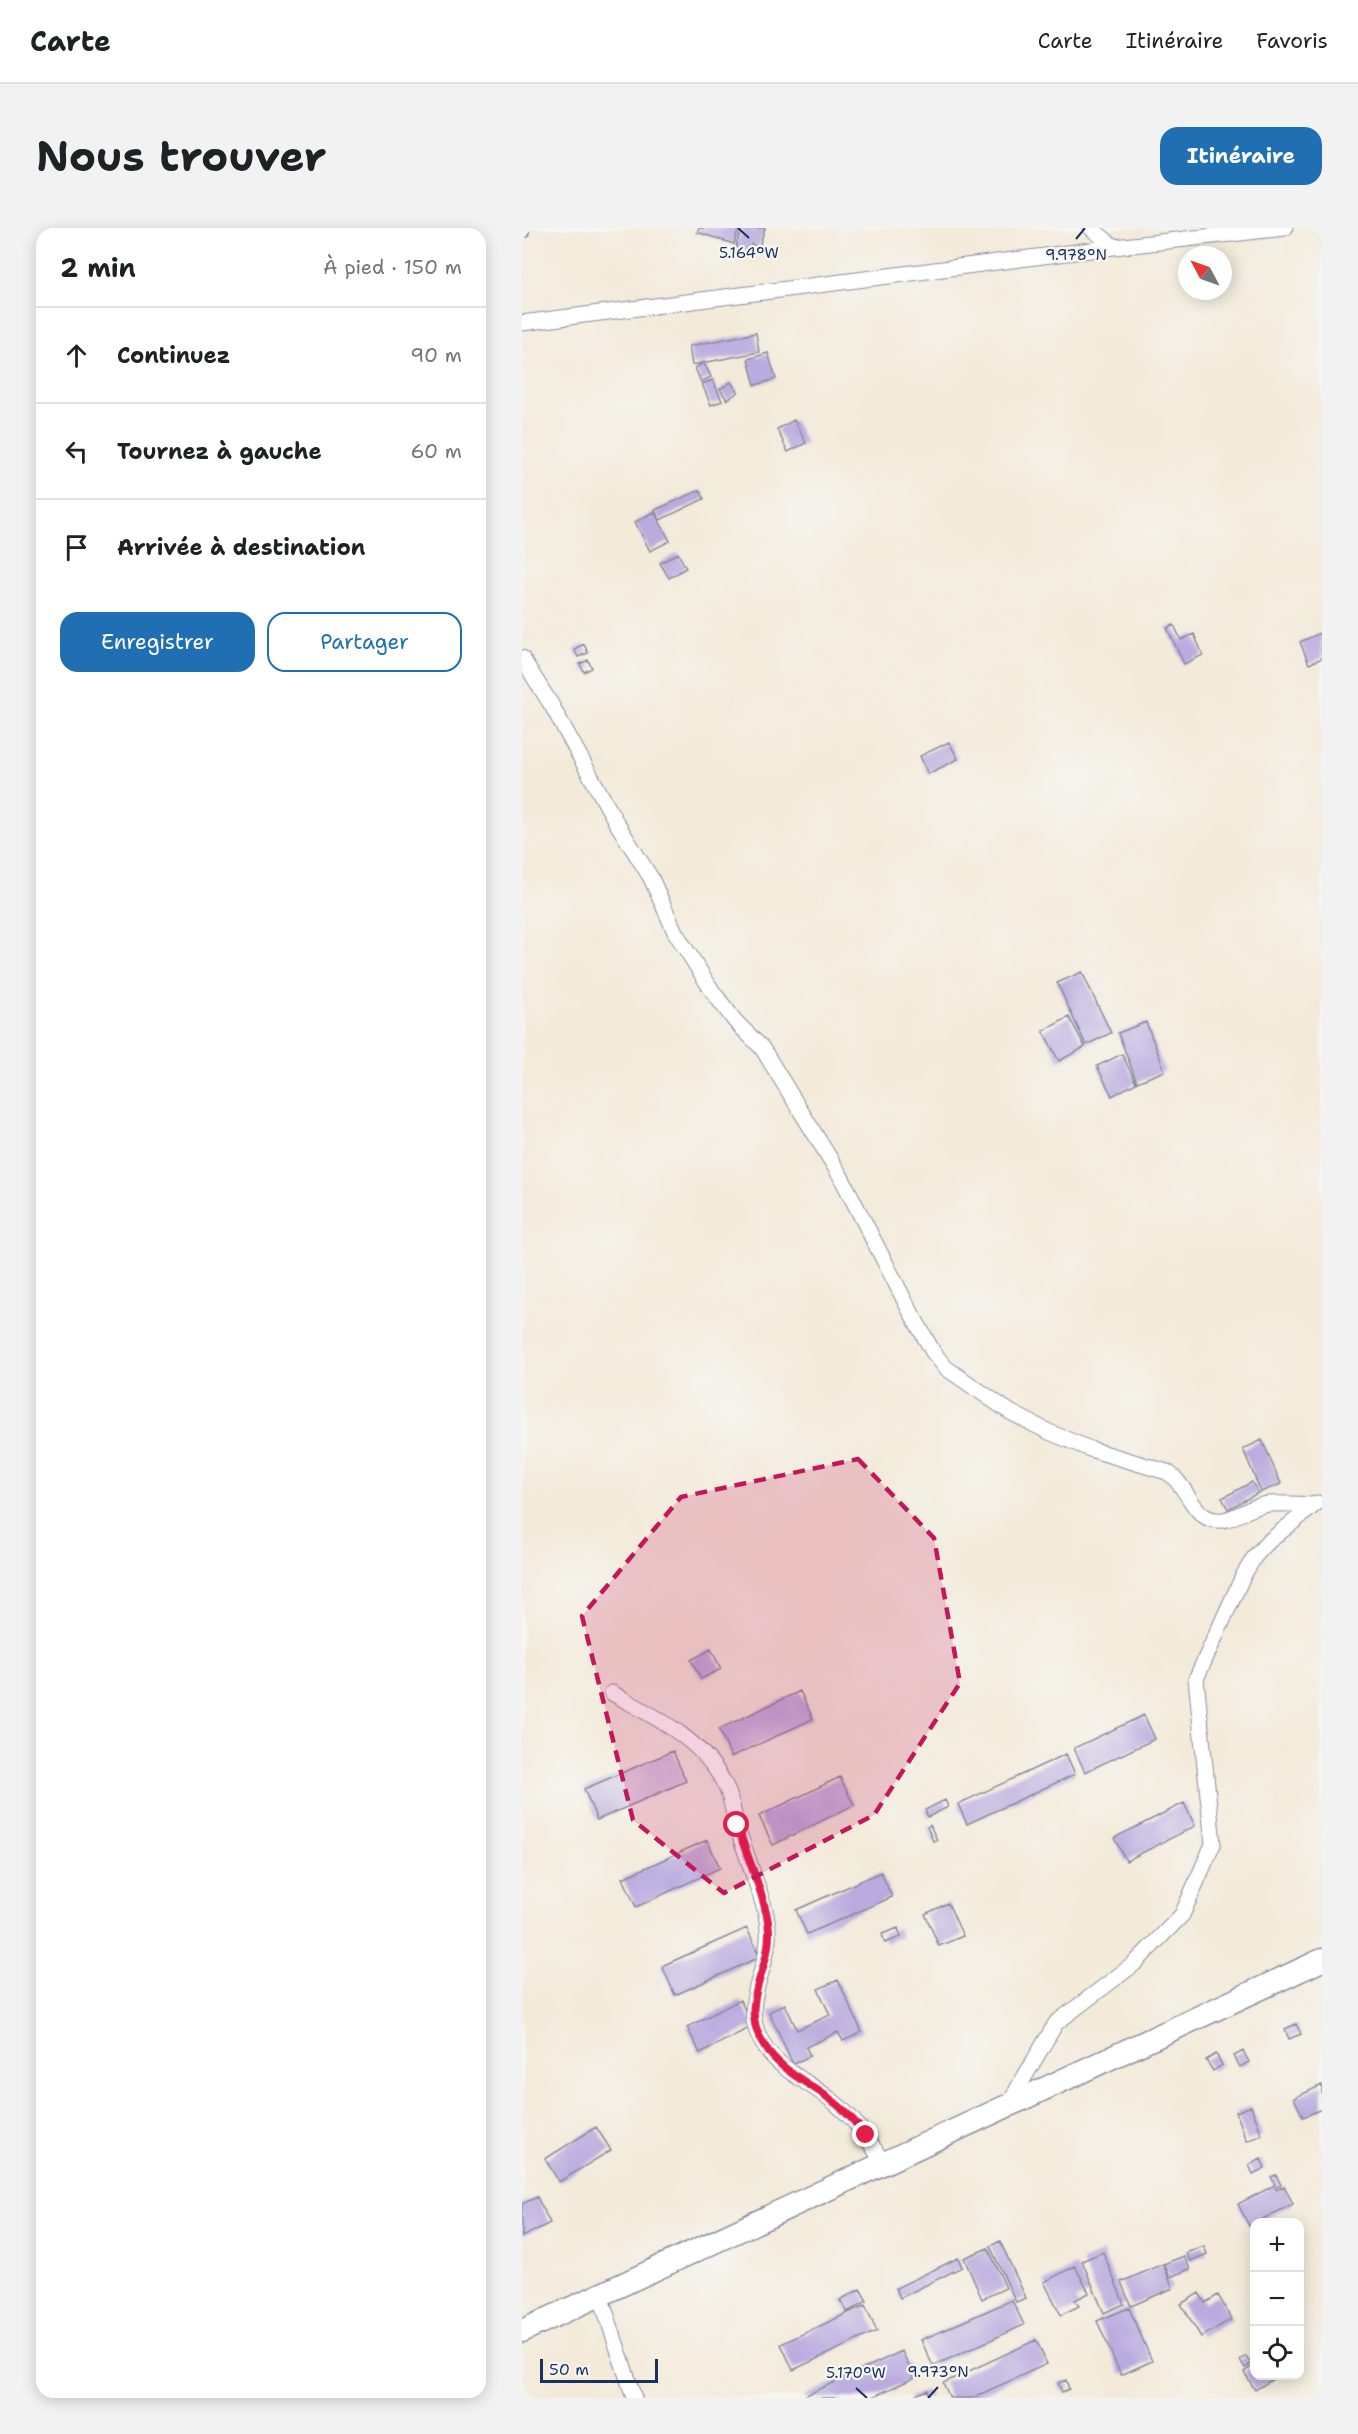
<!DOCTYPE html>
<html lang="fr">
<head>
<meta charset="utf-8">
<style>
  :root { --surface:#fff; --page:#f2f2f2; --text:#202124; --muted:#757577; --line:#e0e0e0; --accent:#1f6fb2 }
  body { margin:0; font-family:"Shantell Sans",sans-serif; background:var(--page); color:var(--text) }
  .controls { position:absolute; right:18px; bottom:18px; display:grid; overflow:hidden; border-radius:12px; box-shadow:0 3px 15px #0003 }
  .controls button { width:54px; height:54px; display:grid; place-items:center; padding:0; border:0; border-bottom:2px solid var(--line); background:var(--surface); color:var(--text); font:30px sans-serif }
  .compass { position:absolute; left:656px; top:18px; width:54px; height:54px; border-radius:50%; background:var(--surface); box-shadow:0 3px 15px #0003; rotate:311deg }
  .scale { position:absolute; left:18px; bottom:15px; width:118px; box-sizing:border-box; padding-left:6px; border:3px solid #1b2f5e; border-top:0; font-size:16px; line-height:21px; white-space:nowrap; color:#1b2f5e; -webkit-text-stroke:4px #f6f6f2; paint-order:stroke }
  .stop { position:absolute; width:18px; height:18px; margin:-14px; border:4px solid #e11d48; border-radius:50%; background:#fff }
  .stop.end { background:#e11d48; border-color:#fff; box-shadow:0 2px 6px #0008 }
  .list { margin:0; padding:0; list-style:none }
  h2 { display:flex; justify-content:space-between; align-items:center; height:78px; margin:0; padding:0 24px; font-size:26px }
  h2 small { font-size:20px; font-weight:400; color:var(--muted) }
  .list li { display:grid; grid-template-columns:39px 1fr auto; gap:18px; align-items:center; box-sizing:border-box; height:96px; padding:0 24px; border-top:2px solid var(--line) }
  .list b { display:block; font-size:22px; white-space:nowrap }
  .list em { font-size:20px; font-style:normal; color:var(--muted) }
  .actions { display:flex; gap:12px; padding:18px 24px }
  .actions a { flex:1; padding:14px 0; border:2px solid var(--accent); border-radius:18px; text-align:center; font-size:21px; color:var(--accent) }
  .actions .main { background:var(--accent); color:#fff }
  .icon { flex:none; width:33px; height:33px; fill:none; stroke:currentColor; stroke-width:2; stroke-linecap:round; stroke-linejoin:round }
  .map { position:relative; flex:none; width:800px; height:2170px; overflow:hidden; border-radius:18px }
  header { display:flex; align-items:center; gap:36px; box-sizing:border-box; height:84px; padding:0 30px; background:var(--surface); border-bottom:2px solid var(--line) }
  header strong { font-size:28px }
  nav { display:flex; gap:33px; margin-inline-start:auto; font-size:21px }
  .intro { display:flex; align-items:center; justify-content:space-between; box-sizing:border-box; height:144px; padding:0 36px }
  h1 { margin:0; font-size:42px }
  .button { padding:15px 27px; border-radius:18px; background:var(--accent); color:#fff; font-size:21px; font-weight:700 }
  main { display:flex; gap:36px; padding:0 36px }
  aside { flex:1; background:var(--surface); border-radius:18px; box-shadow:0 3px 15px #0003 }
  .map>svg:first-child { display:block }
</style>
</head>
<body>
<header>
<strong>Carte</strong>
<nav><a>Carte</a><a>Itinéraire</a><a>Favoris</a></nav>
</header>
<div class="intro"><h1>Nous trouver</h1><a class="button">Itinéraire</a></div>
<main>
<aside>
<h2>2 min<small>À pied · 150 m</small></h2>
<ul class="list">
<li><svg class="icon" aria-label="ahead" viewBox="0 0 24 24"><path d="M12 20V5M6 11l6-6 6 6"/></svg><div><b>Continuez</b></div><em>90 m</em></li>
<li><svg class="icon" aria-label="left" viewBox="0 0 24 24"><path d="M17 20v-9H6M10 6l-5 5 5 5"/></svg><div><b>Tournez à gauche</b></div><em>60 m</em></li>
<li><svg class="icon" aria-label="arrive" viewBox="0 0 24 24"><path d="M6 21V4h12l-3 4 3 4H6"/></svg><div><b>Arrivée à destination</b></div></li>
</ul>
<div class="actions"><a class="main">Enregistrer</a><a>Partager</a></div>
</aside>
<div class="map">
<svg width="800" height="2170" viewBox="0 0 800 2170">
  <rect width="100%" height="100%" fill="#f6f6f2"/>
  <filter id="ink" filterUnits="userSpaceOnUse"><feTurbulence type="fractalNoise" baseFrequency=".0167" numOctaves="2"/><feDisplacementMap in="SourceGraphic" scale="12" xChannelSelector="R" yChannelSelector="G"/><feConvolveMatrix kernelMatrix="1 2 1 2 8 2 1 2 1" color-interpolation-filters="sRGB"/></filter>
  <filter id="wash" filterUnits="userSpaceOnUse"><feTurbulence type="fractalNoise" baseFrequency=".008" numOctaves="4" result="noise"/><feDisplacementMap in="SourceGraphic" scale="24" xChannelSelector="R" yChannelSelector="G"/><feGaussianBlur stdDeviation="1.35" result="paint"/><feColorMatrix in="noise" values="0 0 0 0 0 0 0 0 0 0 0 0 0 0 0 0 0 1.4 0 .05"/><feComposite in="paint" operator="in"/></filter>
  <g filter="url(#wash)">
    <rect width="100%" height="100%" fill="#f3ead9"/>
    <g id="blocks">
      <path fill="#b9aadf" d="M0,0H8L6,9L0,8Z
        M177,0H217L212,16L175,4Z
        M220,0H243L237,19L229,16L226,25L213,21Z
        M234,105L237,124L170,137L167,118Z
        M246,125L254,151L233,157L226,131Z
        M182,135L189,149L179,154L173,140Z
        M191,152L200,173L189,177L180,156Z
        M209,154L216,164L205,172L198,161Z
        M272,192L284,215L266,224L255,201Z
        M178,262L182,271L138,292L133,282Z
        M132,284L148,313L128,323L113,294Z
        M156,325L164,340L147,350L138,335Z
        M652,397L659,412L672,406L681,427L662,436L645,400Z
        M798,405L800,430L787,436L778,414Z
        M62,416L66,425L56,429L52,421Z
        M66,432L70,440L62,444L58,436Z
        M427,514L436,531L406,546L398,528Z
        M560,744L589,805L564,817L535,755Z
        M547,789L563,819L537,833L521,803Z
        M624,794L643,843L615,854L596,805Z
        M600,826L614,855L590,868L575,838Z
        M740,1212L759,1256L739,1264L721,1221Z
        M730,1254L736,1265L706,1281L700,1270Z
        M189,1421L199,1441L179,1451L169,1432Z
        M278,1463L291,1491L209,1529L197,1501Z
        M622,1487L633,1511L563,1544L552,1520Z
        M151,1523L164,1553L75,1592L62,1561Z
        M544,1526L553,1546L445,1596L436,1576Z
        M318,1549L332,1577L251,1617L237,1588Z
        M423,1572L426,1579L406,1589L403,1582Z
        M662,1575L673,1598L604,1633L592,1610Z
        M408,1597L415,1612L411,1613L405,1599Z
        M185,1612L198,1640L114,1679L101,1650Z
        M359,1644L370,1669L285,1706L274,1682Z
        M426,1675L441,1708L417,1718L403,1686Z
        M225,1700L238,1729L153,1767L140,1738Z
        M376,1700L379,1709L363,1715L360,1706Z
        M316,1752L340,1804L321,1813L316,1804L284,1819L288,1828L271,1836L247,1784L263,1776L275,1802L308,1787L296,1761Z
        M218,1772L231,1798L178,1825L165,1799Z
        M774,1796L779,1806L767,1811L763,1801Z
        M721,1823L727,1834L718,1839L712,1828Z
        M694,1826L700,1837L691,1843L684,1832Z
        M800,1857V1881L781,1889L772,1870Z
        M729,1878L740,1907L725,1913L714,1884Z
        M74,1899L89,1922L37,1954L23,1931Z
        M739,1931L743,1940L731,1946L727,1937Z
        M754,1947L759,1957L753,1960L755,1962L762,1958L771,1976L727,1998L716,1976L753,1957L749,1949Z
        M15,1969L28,1995L0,2009V1976Z
        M478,2013L504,2070L494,2074L468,2018Z
        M682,2018L685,2026L668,2033L664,2025Z
        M466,2020L484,2060L460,2071L442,2030Z
        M581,2024L602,2076L582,2085L560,2033Z
        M662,2028L668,2041L648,2049L642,2036Z
        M436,2030L440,2039L378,2070L374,2060Z
        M641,2036L651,2060L609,2078L599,2054Z
        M553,2038L567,2065L553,2072L557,2078L539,2087L522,2054Z
        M338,2061L345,2073L325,2084L318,2072Z
        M677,2065L683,2075L696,2067L710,2091L679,2109L659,2076Z
        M490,2072L502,2097L411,2138L399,2112Z
        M343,2077L355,2103L271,2142L259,2116Z
        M607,2080L630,2133L599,2147L575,2093Z
        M514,2112L525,2136L450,2170H428L421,2155Z
        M380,2123L392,2150L348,2170H283L282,2168Z
        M724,2128L729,2136L723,2140L718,2132Z
        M732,2137V2148H756L733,2162L722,2144Z
        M544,2152L547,2161L540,2164L536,2155Z
        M405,2162L408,2170H386Z"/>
    </g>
  </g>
  <g filter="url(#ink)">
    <use href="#blocks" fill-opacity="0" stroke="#878c9c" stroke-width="1.5"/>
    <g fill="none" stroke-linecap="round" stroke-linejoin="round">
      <g stroke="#878c9c" stroke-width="17">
        <path id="minor" d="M569,0L592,19
          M0,95L592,19L763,0
          M0,430L30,478L94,594L129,650L153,704L191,764L213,793L240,820L256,846L318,947L386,1079L411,1124L424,1140L488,1184L527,1204L568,1221L645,1244C663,1255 668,1280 684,1289C703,1300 723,1280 741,1277C757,1274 776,1277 792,1277
          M90,1465C133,1489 182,1512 204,1559C210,1572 211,1585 215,1599C219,1612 224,1624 228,1637C236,1661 248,1687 246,1712C244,1744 222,1773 236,1806C250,1840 287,1853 313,1875C334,1892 347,1912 361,1935
          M486,1877L534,1795L612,1736L660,1687L691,1616L674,1451L721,1348L733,1328L746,1314L795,1275
          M78,2067L112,2170"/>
      </g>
      <g stroke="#878c9c" stroke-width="25">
        <path id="highway" d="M0,2103L800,1732"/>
      </g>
      <use href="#minor" stroke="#fff" stroke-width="15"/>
      <use href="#highway" stroke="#fff" stroke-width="22"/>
    </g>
  </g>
  <g fill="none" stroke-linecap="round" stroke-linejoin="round" filter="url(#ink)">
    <path stroke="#e11d48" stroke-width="8" d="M215,1597C224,1626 245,1673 247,1702C249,1744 215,1774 242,1817C259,1844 288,1855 312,1874C324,1883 334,1895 344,1907"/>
  </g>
  <path fill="#c2185b" fill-opacity="0.2" stroke="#c2185b" stroke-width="4.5" stroke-dasharray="12 8" stroke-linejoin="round" d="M336,1231L412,1310L438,1455L352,1587L202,1665L111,1592L60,1388L159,1269Z"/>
  <path fill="none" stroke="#1b2f5e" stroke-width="2" d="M216,0L227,10M554,11L563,0M334,2160L345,2170M406,2170L416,2159"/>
  <g font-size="15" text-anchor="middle" fill="#1b2f5e" stroke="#f6f6f2" stroke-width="4.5" stroke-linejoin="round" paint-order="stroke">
    <text x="227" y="30">5.164°W</text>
    <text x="554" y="32">9.978°N</text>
    <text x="416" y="2149">9.973°N</text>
    <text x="334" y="2150">5.170°W</text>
  </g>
</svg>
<div class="controls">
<button>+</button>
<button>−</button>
<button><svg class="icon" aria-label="locate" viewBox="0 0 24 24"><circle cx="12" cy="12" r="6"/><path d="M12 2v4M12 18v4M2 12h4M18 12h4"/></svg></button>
</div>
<svg class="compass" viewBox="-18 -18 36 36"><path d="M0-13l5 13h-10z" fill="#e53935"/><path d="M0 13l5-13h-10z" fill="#757577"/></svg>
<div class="scale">50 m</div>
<div class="stop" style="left:215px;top:1597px"></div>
<div class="stop end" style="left:344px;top:1907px"></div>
</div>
</main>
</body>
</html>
